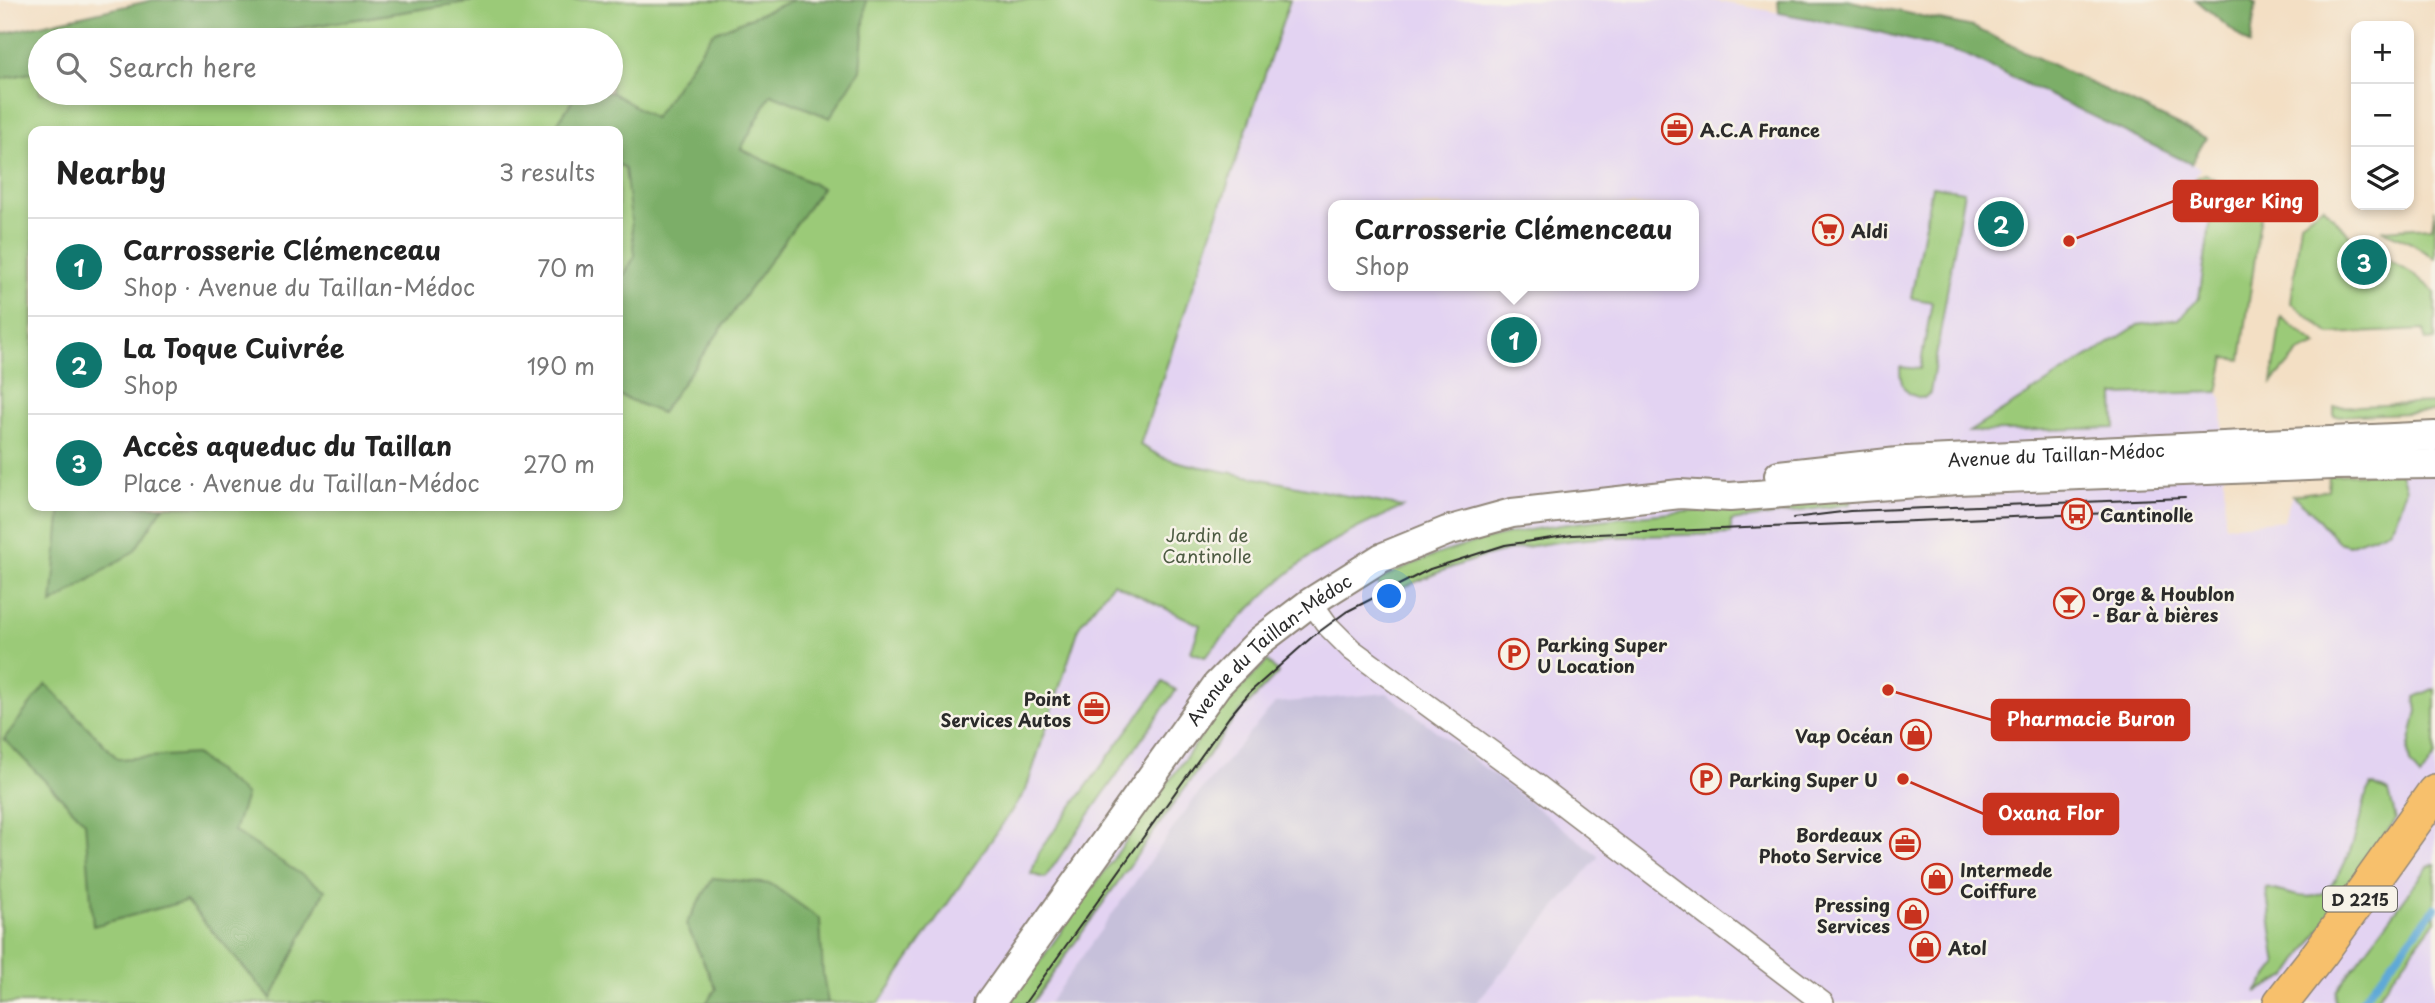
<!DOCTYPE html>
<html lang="en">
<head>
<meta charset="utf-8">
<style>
  :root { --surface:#fff; --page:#f6f6f6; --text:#222; --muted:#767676; --line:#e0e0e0; --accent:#0f766e }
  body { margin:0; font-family:"Playpen Sans",sans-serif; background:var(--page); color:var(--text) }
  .controls { position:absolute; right:21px; top:21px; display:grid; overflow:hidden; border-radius:14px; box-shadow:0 4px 10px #0003 }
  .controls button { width:63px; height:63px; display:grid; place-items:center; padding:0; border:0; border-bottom:2px solid var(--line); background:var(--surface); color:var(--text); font:35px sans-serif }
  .you { position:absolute; left:1390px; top:597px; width:24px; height:24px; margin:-18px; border:5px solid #fff; border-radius:50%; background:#1a73e8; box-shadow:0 0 0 10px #1a73e833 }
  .badge { display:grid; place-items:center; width:46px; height:46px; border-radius:50%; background:var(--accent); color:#fff; font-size:23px; font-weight:700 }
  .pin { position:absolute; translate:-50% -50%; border:4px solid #fff; box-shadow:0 2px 7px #0006 }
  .popup { position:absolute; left:1328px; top:200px; width:371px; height:91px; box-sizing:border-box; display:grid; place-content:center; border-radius:14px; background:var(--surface); filter:drop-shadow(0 2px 5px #0005); font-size:23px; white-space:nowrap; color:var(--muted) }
  .popup b { font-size:26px; color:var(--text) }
  .popup::after { content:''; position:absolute; left:50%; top:100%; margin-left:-14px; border:14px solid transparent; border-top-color:var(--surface) }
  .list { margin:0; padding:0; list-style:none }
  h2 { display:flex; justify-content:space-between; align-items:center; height:91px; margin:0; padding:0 28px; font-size:30px }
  h2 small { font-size:23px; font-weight:400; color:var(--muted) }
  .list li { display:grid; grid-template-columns:46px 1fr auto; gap:21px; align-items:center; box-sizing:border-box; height:98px; padding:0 28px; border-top:2px solid var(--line) }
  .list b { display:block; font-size:26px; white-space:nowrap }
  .list p { margin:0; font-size:23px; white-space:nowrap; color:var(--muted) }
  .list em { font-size:23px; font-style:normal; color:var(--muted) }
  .icon { flex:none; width:38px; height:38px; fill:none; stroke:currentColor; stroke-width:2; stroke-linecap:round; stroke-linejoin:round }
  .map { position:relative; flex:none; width:2435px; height:1003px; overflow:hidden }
  .search { position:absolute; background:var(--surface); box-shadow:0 4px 10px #0003; left:28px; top:28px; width:595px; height:77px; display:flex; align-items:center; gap:18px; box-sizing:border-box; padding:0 24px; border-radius:38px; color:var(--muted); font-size:26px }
  .panel { position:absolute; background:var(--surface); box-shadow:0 4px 10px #0003; left:28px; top:126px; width:595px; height:385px; border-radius:14px }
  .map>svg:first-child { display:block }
</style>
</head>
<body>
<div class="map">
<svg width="2435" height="1003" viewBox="0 0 2435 1003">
  <rect width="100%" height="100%" fill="#f7f3e8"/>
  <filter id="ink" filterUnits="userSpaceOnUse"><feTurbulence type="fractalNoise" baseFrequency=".0143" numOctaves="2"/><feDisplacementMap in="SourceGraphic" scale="14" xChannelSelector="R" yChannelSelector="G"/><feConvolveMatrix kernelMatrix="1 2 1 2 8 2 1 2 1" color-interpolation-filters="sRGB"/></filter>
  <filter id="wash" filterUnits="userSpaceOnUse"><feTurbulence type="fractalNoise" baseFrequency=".00686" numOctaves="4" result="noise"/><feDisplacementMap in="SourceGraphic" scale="28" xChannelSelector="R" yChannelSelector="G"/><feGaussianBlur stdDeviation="1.57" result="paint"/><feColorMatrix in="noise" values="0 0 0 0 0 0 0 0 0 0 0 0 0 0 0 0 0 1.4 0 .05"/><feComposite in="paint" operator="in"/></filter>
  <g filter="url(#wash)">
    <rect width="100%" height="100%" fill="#f3dfc4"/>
    <path fill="#e3d3f2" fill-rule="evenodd" d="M1290,0H1709L1867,29L1964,54L2200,168L2195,179L2214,199L2199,298L2218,392L2222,399L2225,526L2284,520L2292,495L2328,490L2329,475L2435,471V1003H879L1026,790L1080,625ZM1334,205H1694V286H1334Z"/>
    <path fill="#c6c0da" d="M1387,693L1599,856L1476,1003H1049L1194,799L1275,703Z"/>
    <path fill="#9bca78" stroke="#637a52" stroke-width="2" fill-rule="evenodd" d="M479,0H1290L1140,445L1162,457L1187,464L1403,507C1372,521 1340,535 1312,555C1272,584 1238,620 1205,657L1191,652L1200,625L1113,583L1080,625L1026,790L879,1003H0V79L40,71V93H611V40H223ZM33,131H618V506H33Z
      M2205,174L2262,205L2241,360L2225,358L2218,392L2114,395L2115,428L1969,432L2138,325L2179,319L2199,298L2214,199L2195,179Z
      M1932,186L1964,191L1930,393L1924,398C1904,396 1900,385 1900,367L1920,369L1932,302L1911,298Z
      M2323,206L2351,237L2416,276L2435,292V340L2426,341L2424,330L2330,334L2291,303L2301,222Z
      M2435,209V259C2418,245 2401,237 2381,230L2432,227Z
      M2281,317L2317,345L2299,352L2272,383Z
      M2435,403V412L2334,416V407Z
      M2401,472L2406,489L2396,519L2389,530L2349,545L2338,542L2312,512L2292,495L2328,490L2329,475Z
      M1850,499V504L1731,521V534C1667,536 1601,534 1538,545C1484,553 1433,572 1385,597L1377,581C1468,533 1559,523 1659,514C1723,509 1787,504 1850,499Z
      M1267,661L1278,673L1233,720L1032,1003H1010L1220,710Z
      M1163,682L1176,690L1045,878L1031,874L1040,850Z
      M2435,688V756L2420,778L2410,763L2408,751L2417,711L2415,697Z
      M2372,785L2389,792L2396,819L2288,976L2256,992L2277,965L2266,888C2280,891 2300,899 2315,896C2345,889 2361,817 2367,791Z
      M2435,864V921L2373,1003H2335L2336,991L2428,867Z"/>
    <path fill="#7cae68" stroke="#546c4a" stroke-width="2" d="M153,0H479L223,40H40V71L0,79V34Z
      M793,0H866L860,70L830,118L771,94L741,149L822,188L661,413L618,395V285L635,256L625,169L618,164V131H568L557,124L577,93L611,92L654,118L713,33Z
      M1778,0H1846L1973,27L2206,138L2191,164L1964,54L1867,29L1779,13Z
      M2196,0H2251L2256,4L2250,45Z
      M61,506H164L134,551L52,604Z
      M46,684L118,759L195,754L246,795L234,831L325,890L271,999L186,901L93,926L85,822L4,739Z
      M713,878L771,884L820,919L823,975L828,1003H706L716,989L686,924Z"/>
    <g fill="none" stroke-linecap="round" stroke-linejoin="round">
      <path stroke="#5fa9d7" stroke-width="8" d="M2360,1003L2435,908"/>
    </g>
  </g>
  <g filter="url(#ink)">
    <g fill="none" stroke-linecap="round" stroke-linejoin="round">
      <g stroke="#8f8578" stroke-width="24">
        <path id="minor" d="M1311,602L1328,626L1352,650L1533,782L1823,1003"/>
      </g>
      <g stroke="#8f8578" stroke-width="32">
        <g id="tertiary">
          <path id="s1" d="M1779,475L1907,461L2435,436"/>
          <path id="s2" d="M990,1003L1217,685L1260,641L1311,602L1381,558L1447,531L1512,513L1680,494L1730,497L1957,480L2332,465L2435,464"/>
        </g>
      </g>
      <g stroke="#8f8578" stroke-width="38">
        <path id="primary" d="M2281,1003L2321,952L2435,792"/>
      </g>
      <use href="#minor" stroke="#fff" stroke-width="21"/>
      <use href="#tertiary" stroke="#fff" stroke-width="28"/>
      <use href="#primary" stroke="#f7c06c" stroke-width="35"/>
      <path stroke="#2b2b2b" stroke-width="2" d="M1793,518L1850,511L2185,498
        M1025,1003L1229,717L1250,692L1312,637L1346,612L1430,569L1505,545L1572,535L2185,510"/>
    </g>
  </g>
  <defs>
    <g id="office-ring" transform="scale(1.575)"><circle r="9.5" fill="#f7f3e8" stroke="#c8321e" stroke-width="1.5"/><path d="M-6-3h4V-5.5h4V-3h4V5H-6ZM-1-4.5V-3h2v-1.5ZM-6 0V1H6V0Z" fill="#c8321e"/></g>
    <g id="supermarket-ring" transform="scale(1.575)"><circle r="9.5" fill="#f7f3e8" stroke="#c8321e" stroke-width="1.5"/><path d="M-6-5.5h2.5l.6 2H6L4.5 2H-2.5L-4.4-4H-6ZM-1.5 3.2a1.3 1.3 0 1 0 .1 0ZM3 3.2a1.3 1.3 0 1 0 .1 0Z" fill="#c8321e"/></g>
    <g id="bus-ring" transform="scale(1.575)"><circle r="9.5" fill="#f7f3e8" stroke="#c8321e" stroke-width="1.5"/><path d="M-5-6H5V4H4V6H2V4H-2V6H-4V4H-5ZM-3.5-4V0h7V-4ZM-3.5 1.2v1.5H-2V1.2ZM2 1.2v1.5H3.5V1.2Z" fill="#c8321e"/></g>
    <g id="bar-ring" transform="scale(1.575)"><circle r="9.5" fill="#f7f3e8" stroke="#c8321e" stroke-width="1.5"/><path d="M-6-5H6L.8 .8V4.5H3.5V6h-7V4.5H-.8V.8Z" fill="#c8321e"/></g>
    <g id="parking-ring" transform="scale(1.575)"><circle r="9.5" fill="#f7f3e8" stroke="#c8321e" stroke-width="1.5"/><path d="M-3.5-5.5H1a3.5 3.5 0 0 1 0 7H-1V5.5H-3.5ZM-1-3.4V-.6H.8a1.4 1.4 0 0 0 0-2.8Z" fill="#c8321e"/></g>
    <g id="shop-ring" transform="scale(1.575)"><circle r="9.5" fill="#f7f3e8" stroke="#c8321e" stroke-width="1.5"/><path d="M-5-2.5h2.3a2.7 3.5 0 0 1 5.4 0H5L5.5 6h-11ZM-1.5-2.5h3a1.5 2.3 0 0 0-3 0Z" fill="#c8321e"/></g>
  </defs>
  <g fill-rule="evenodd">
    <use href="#office-ring" x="1677" y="129"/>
    <use href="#supermarket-ring" x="1828" y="230"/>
    <use href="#bus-ring" x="2077" y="514"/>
    <use href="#bar-ring" x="2069" y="603"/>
    <use href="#parking-ring" x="1514" y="654"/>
    <use href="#office-ring" x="1094" y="708"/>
    <use href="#shop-ring" x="1916" y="735"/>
    <use href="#parking-ring" x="1706" y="779"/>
    <use href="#office-ring" x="1905" y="844"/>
    <use href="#shop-ring" x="1937" y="879"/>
    <use href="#shop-ring" x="1913" y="914"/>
    <use href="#shop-ring" x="1925" y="947"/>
  </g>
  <g text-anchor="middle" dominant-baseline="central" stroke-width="5" stroke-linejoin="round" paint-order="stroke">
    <rect fill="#f7f3e8" stroke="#686764" stroke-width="2" x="2323" y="886.5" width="74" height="25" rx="5"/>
    <g font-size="16" font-weight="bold" fill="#2b2b2b">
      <text x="2360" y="899">D 2215</text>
    </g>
    <g font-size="18" font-weight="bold" fill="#2b2b2b" stroke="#f7f3e8" text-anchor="start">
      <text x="1700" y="129">A.C.A France</text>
      <text x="1851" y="230">Aldi</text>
      <text x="2100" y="514">Cantinolle</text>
      <text x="2092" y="593">Orge &amp; Houblon<tspan x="2092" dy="21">- Bar à bières</tspan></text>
      <text x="1537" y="644">Parking Super<tspan x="1537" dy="21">U Location</tspan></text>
      <text x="1071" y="698" text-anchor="end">Point<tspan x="1071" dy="21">Services Autos</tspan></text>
      <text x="1893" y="735" text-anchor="end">Vap Océan</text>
      <text x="1729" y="779">Parking Super U</text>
      <text x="1882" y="834" text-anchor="end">Bordeaux<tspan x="1882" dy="21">Photo Service</tspan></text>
      <text x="1960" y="869">Intermede<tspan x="1960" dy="21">Coiffure</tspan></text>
      <text x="1890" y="904" text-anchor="end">Pressing<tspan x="1890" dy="21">Services</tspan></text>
      <text x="1948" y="947">Atol</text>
    </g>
    <g font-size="18" fill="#2b2b2b" stroke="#f7f3e8">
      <text stroke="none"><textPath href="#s1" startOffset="278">Avenue du Taillan-Médoc</textPath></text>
      <text stroke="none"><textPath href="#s2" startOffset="453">Avenue du Taillan-Médoc</textPath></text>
    </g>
    <g font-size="18" fill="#4d5b42" stroke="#f7f3e8">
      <text x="1207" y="534">Jardin de<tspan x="1207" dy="21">Cantinolle</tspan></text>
    </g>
  </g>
  <path fill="none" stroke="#c8321e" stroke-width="2.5" d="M2069 241L2174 201M1888 690L1992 720M1903 779L1984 814"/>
  <g fill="#c8321e" stroke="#f7f3e8" stroke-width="2.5">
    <circle cx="2069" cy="241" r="7"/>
    <circle cx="1888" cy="690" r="7"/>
    <circle cx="1903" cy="779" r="7"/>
  </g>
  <g fill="#c8321e" stroke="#c8321e" stroke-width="2.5">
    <rect x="2174" y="181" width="143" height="40" rx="7"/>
    <rect x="1992" y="700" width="197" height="40" rx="7"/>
    <rect x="1984" y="794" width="134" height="40" rx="7"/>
  </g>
  <g font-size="19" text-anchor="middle" font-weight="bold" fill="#fff">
    <text x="2246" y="208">Burger King</text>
    <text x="2091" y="726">Pharmacie Buron</text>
    <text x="2051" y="820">Oxana Flor</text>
  </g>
</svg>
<div class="controls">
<button>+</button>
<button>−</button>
<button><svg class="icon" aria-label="layers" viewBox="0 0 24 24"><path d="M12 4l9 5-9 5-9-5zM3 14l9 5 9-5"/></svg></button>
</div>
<div class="you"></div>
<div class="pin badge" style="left:1514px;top:340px">1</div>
<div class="popup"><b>Carrosserie Clémenceau</b>Shop</div>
<div class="pin badge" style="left:2001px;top:224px">2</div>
<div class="pin badge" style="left:2364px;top:262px">3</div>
<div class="search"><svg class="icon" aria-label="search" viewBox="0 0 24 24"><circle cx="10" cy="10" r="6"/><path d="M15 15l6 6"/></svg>Search here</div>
<section class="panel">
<h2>Nearby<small>3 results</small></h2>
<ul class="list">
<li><span class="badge">1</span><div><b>Carrosserie Clémenceau</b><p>Shop · Avenue du Taillan-Médoc</p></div><em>70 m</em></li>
<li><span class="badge">2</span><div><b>La Toque Cuivrée</b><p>Shop</p></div><em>190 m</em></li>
<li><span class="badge">3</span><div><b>Accès aqueduc du Taillan</b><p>Place · Avenue du Taillan-Médoc</p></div><em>270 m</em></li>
</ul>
</section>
</div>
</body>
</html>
